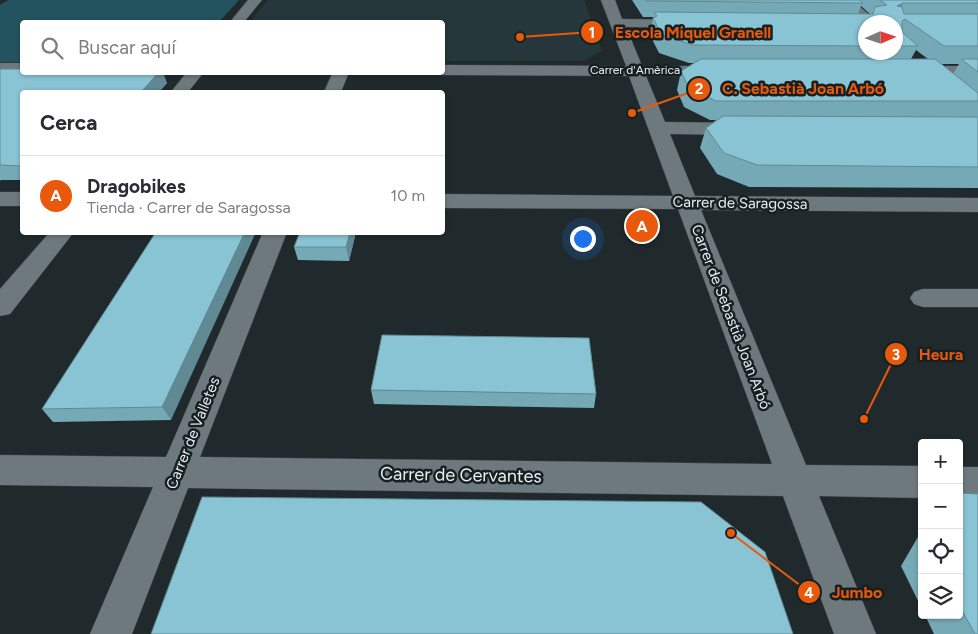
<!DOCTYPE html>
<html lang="es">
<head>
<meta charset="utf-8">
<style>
  :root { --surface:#fff; --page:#f7f7f7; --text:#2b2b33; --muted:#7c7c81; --line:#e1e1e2; --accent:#ea580c }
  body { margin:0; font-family:Figtree,sans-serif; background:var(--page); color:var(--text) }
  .controls { position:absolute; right:15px; bottom:15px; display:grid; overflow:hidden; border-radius:5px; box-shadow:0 1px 4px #0004 }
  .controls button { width:45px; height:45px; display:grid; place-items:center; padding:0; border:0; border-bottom:1px solid var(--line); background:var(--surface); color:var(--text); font:25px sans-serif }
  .compass { position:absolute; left:858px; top:15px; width:45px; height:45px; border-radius:50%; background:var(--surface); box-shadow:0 1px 4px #0004; rotate:87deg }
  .you { position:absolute; left:582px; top:238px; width:18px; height:18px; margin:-12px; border:4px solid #fff; border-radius:50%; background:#1a73e8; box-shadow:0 0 0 8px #1a73e833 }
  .badge { display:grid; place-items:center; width:32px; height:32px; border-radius:50%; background:var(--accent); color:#fff; font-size:16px; font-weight:700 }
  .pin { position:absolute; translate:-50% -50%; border:2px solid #fff; box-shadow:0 1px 5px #0006 }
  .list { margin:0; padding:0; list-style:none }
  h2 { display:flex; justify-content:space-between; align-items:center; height:65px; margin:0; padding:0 20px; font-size:21px }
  h2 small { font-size:16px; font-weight:400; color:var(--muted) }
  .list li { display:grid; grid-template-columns:32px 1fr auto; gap:15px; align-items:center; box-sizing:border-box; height:80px; padding:0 20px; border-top:1px solid var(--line) }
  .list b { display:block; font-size:19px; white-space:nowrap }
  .list p { margin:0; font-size:16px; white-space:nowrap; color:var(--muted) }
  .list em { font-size:16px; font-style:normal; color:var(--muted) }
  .icon { flex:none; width:28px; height:28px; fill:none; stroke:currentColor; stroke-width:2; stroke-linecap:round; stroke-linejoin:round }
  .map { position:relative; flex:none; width:978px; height:634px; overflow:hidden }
  .search { position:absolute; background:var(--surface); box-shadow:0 1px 4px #0004; left:20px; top:20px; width:425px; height:55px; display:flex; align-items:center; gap:12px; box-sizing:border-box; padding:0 18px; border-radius:5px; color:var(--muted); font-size:19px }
  .panel { position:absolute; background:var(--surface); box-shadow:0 1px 4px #0004; left:20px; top:90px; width:425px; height:145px; border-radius:5px }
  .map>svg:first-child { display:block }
</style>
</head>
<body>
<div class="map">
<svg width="978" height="634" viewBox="0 0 978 634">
  <rect width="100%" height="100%" fill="#202a2d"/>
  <path fill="#25373b" d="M268,0H584L602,51L584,61H443L442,22H250Z"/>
  <path fill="#23535f" d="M8,0H239L219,22H22V62H0V5Z"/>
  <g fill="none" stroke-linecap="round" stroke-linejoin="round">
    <g stroke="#3f474a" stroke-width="1">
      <path id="minor" d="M248,0H262L244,22H230Z
        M601,0H615L622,19L688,20L695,24L688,28L626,27L642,66H721L729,71L721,76H646L665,122L743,123L750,125L752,129L750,133L743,135L670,134L695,196L978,198V212L701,210L806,465L922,466V498L819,496L876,634H834L783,496L188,488L132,634H90L153,487L0,485V455L166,457L263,232H287L200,457L772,464L678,209L442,208V194L673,196L629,76L442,75L436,72H442V65L626,66Z
        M837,0H852L878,22H866V25Z
        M0,63H22L23,72L0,73Z
        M911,66H978V76L905,74L903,71Z
        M187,72H204L188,92H171Z
        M333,72H349L341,92H324Z
        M0,192H22V206H0Z
        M50,232H74L10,314L0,316V289Z
        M923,289H978V307H923L914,304L910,298L914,292Z
        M959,467H978V499H959Z"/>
    </g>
    <use href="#minor" fill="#6e797d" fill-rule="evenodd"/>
  </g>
  <path fill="#76a9b6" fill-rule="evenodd" d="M632,0H978V188L749,187L717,174L700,148L706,128L716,120H710L684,107L677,90L681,71L694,63H689L659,53L650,35L653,17H643ZM861,6L870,14H858ZM866,22H896V52H866ZM916,50L928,59H911ZM941,64H959L953,74Z
    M0,69L167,83L159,92H22V180H1L0,181Z
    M156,232L171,420L53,422L42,409Z
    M356,232L349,261L298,260L294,247Z
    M371,390L596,394L594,408L374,404Z
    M959,493L978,634H934L925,615H959Z
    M922,530V609L901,566Z"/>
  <path fill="#608994" d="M903,3L896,19L897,6Z
    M159,72H163L167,83L159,92H141Z
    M245,232H256L171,420L162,407Z
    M350,232H356L349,261L346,247Z"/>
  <path fill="#89c4d4" stroke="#608994" d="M645,0H860L863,3L646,1Z
    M880,0H978V3H903L897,6L902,7L904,14H978V46H944L905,19L902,21V32L918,46H896V22H866V46L693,45L662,35L653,18L657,16L654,12L873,14L875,7L887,5Z
    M701,59H935L978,93V101H716L689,88L681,71Z
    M961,59H978V72Z
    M0,69H22V72H159L141,92H22V166L0,165Z
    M723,116L978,117V167L757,165L724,153L706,128Z
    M156,232H245L162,407L42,409Z
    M300,232H350L346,247H294Z
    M382,335L589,338L596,394L371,390Z
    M959,493L978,494V634H975L959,605Z
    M202,497L701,502L765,552L793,634H151Z"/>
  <g text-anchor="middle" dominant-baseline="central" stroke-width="5" stroke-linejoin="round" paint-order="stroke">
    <g font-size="12" fill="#e8eef0" stroke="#162023">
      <text x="635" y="70">Carrer d'Amèrica</text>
    </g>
    <g font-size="15" fill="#e8eef0" stroke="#162023">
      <text transform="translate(740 203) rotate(1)">Carrer de Saragossa</text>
      <text transform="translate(731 317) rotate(69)">Carrer de Sebastià Joan Arbó</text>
      <text transform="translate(193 433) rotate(-68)">Carrer de Valletes</text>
    </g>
    <g font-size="18" fill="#e8eef0" stroke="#162023">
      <text transform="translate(461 475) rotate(1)">Carrer de Cervantes</text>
    </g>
  </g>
  <path fill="none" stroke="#e8590c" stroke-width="2" d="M520 37L592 32M632 113L699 89M864 419L896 354M731 533L809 592"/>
  <g fill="#e8590c" stroke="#162023" stroke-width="2">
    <circle cx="520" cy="37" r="5"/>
    <circle cx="632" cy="113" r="5"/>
    <circle cx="864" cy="419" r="5"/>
    <circle cx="731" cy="533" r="5"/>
    <circle cx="592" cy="32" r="12"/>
    <circle cx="699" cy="89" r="12"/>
    <circle cx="896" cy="354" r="12"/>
    <circle cx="809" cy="592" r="12"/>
  </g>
  <g font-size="15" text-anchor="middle" font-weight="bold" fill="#fff">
    <text x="592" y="38">1</text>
    <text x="699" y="94">2</text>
    <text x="896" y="360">3</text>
    <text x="809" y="598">4</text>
  </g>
  <g font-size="16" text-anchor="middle" font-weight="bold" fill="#e8590c" stroke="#162023" stroke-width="5" stroke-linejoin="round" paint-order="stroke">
    <text x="693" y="38">Escola Miquel Granell</text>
    <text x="803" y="94">C. Sebastià Joan Arbó</text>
    <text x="941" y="360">Heura</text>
    <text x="857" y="598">Jumbo</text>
  </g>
</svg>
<div class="controls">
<button>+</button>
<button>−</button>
<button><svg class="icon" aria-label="locate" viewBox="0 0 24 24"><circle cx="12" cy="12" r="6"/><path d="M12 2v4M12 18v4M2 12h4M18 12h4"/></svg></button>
<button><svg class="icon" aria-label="layers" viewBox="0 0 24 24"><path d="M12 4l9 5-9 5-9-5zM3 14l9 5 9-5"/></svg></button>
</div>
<svg class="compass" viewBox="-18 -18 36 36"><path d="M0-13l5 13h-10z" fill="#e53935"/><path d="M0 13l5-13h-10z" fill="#7c7c81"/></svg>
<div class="you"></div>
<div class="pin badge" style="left:642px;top:226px">A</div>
<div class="search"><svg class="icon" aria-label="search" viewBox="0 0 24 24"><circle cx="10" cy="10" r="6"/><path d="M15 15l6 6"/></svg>Buscar aquí</div>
<section class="panel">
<h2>Cerca<small></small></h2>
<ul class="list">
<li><span class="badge">A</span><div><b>Dragobikes</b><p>Tienda · Carrer de Saragossa</p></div><em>10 m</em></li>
</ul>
</section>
</div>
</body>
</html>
